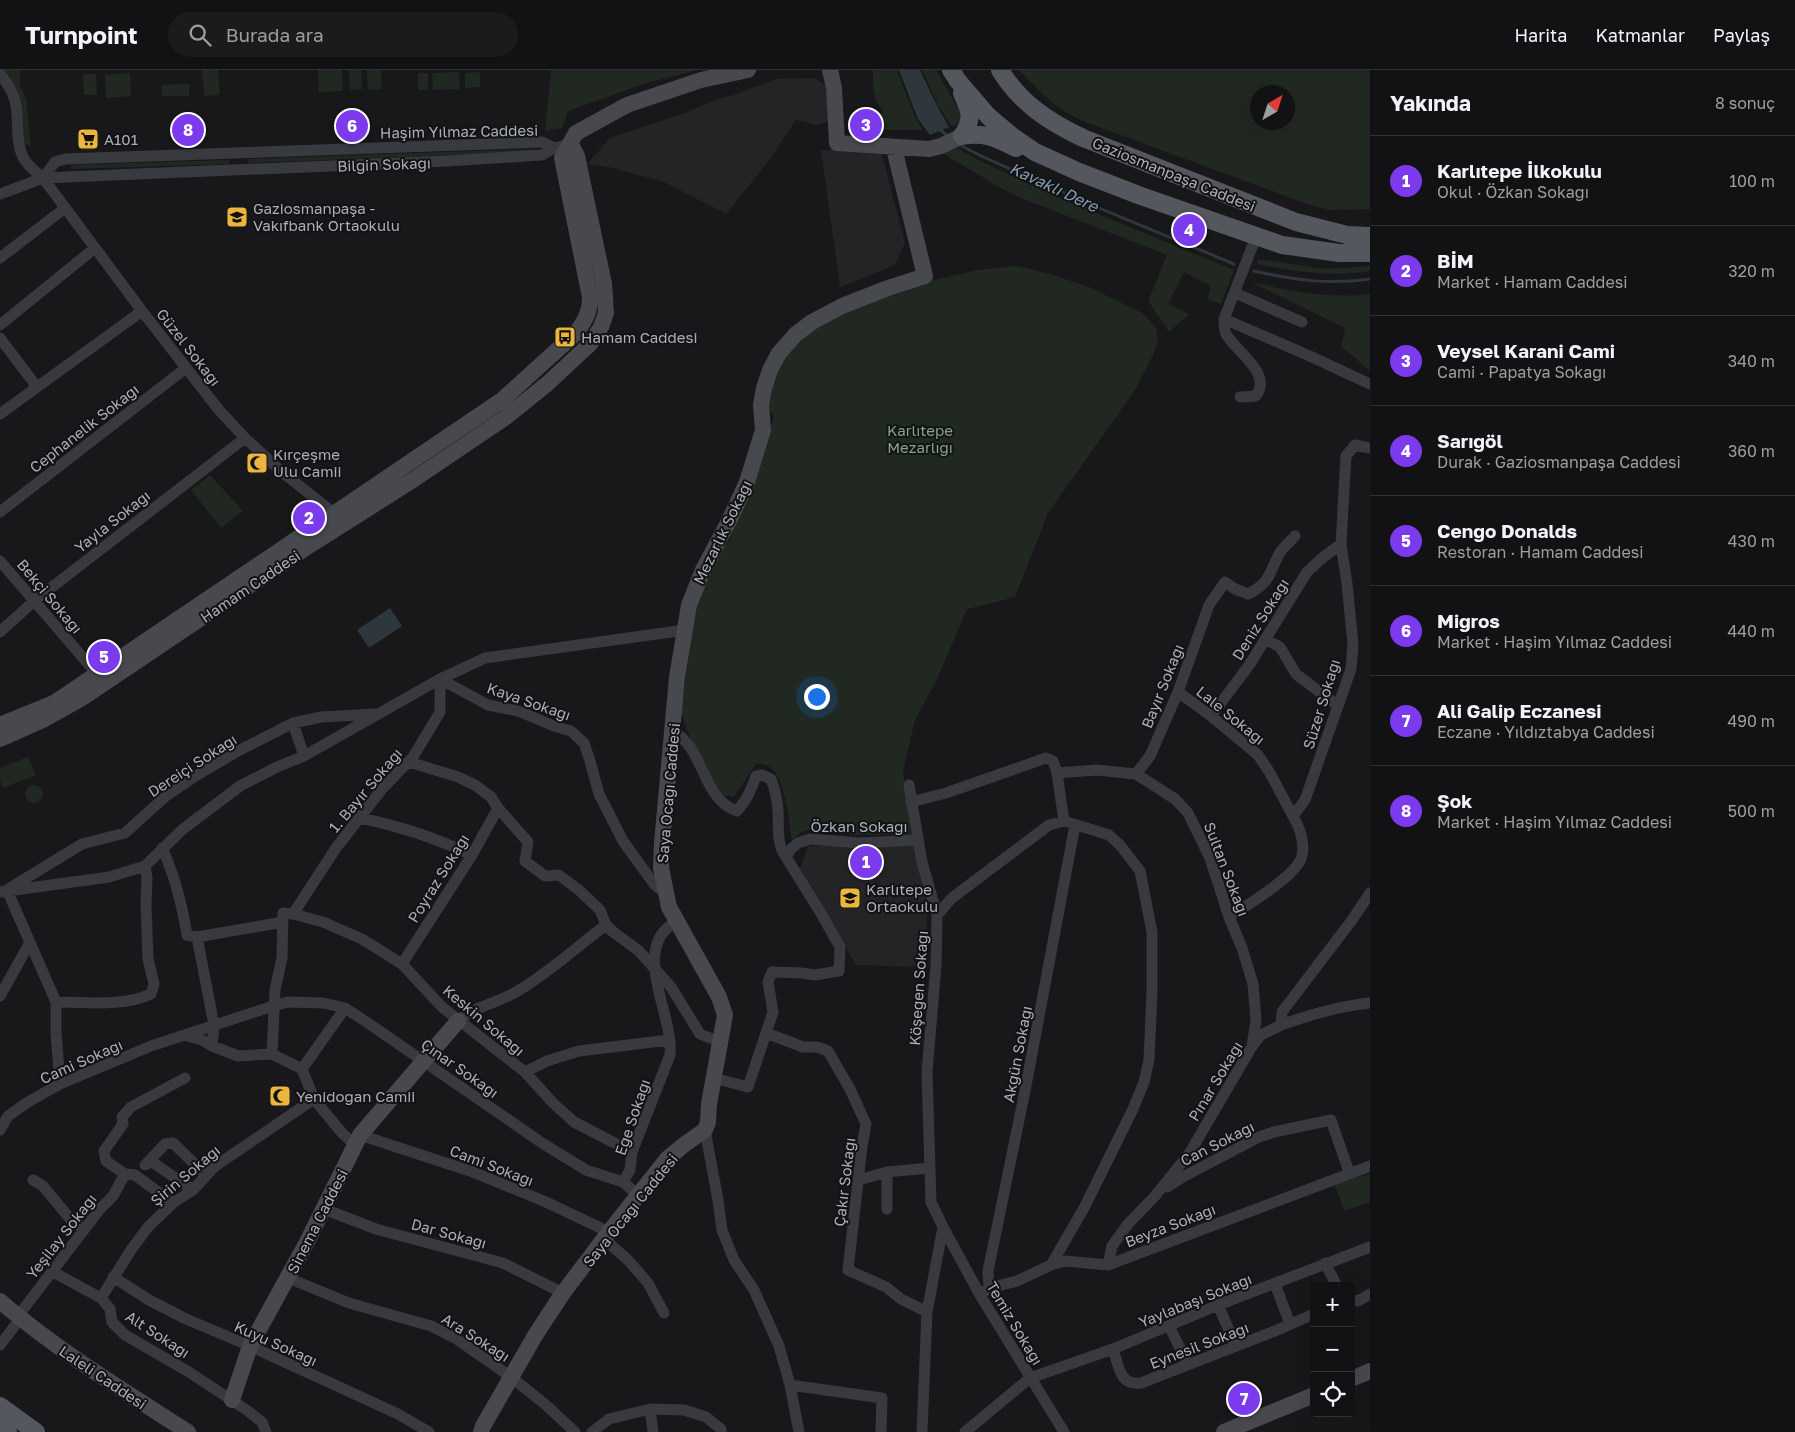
<!DOCTYPE html>
<html lang="tr">
<head>
<meta charset="utf-8">
<style>
  :root { --surface:#121214; --page:#1b1b1d; --text:#f1f3f6; --muted:#9c9ea0; --line:#313234; --accent:#7c3aed }
  body { margin:0; font-family:"Golos Text",sans-serif; background:var(--page); color:var(--text) }
  .controls { position:absolute; right:15px; bottom:15px; display:grid; overflow:hidden; border-radius:5px; box-shadow:0 5px 20px #0002 }
  .controls button { width:45px; height:45px; display:grid; place-items:center; padding:0; border:0; border-bottom:1px solid var(--line); background:var(--surface); color:var(--text); font:25px sans-serif }
  .compass { position:absolute; left:1250px; top:15px; width:45px; height:45px; border-radius:50%; background:var(--surface); box-shadow:0 5px 20px #0002; rotate:39deg }
  .you { position:absolute; left:816px; top:626px; width:18px; height:18px; margin:-12px; border:4px solid #fff; border-radius:50%; background:#1a73e8; box-shadow:0 0 0 8px #1a73e833 }
  .badge { display:grid; place-items:center; width:32px; height:32px; border-radius:50%; background:var(--accent); color:#fff; font-size:16px; font-weight:700 }
  .pin { position:absolute; translate:-50% -50%; border:2px solid #fff; box-shadow:0 1px 5px #0006 }
  .list { margin:0; padding:0; list-style:none }
  h2 { display:flex; justify-content:space-between; align-items:center; height:65px; margin:0; padding:0 20px; font-size:21px }
  h2 small { font-size:16px; font-weight:400; color:var(--muted) }
  .list li { display:grid; grid-template-columns:32px 1fr auto; gap:15px; align-items:center; box-sizing:border-box; height:90px; padding:0 20px; border-top:1px solid var(--line) }
  .list b { display:block; font-size:19px; white-space:nowrap }
  .list p { margin:0; font-size:16px; white-space:nowrap; color:var(--muted) }
  .list em { font-size:16px; font-style:normal; color:var(--muted) }
  .icon { flex:none; width:28px; height:28px; fill:none; stroke:currentColor; stroke-width:2; stroke-linecap:round; stroke-linejoin:round }
  .map { position:relative; flex:none; width:1370px; height:1362px; overflow:hidden }
  header { display:flex; align-items:center; gap:30px; box-sizing:border-box; height:70px; padding:0 25px; background:var(--surface); border-bottom:1px solid var(--line) }
  header strong { font-size:24px }
  nav { display:flex; gap:28px; margin-inline-start:auto; font-size:18px }
  .search { width:350px; height:45px; background:var(--page); display:flex; align-items:center; gap:12px; box-sizing:border-box; padding:0 18px; border-radius:28px; color:var(--muted); font-size:19px }
  main { display:flex }
  aside { flex:1; background:var(--surface) }
  .map>svg:first-child { display:block }
</style>
</head>
<body>
<header>
<strong>Turnpoint</strong>
<div class="search"><svg class="icon" aria-label="search" viewBox="0 0 24 24"><circle cx="10" cy="10" r="6"/><path d="M15 15l6 6"/></svg>Burada ara</div>
<nav><a>Harita</a><a>Katmanlar</a><a>Paylaş</a></nav>
</header>
<main>
<div class="map">
<svg width="1370" height="1362" viewBox="0 0 1370 1362">
  <rect width="100%" height="100%" fill="#18181a"/>
  <path fill="#242427" d="M815,8L825,15L830,51L817,55L796,50L768,92L726,144L664,112L608,97L587,94L610,68L682,44L720,28L734,25L776,9Z
    M821,80H881L905,173L895,195L840,217Z
    M916,774L927,840V897L856,895L800,799L808,776Z"/>
  <path fill="#202821" fill-rule="evenodd" d="M3,0H20V15L26,28L31,76L23,73Z
    M202,0H218L220,25L204,26Z
    M318,0H342L343,21L319,22Z
    M349,0H361L362,19L350,20Z
    M367,0H381L382,19L368,20Z
    M551,0H697L643,14L568,41L562,58L545,61Z
    M873,0H897L916,49L923,60H882V40L875,29L873,16Z
    M922,0H936L963,47L955,56H951L938,35Z
    M1019,0H1370V139L1330,140L1310,135L1088,53C1056,40 1042,24 1019,0ZM1258,22H1288V52H1258Z
    M459,2L460,19L433,20L432,3Z
    M480,2V17L465,18V3Z
    M130,3L131,26L106,28L105,5Z
    M418,3H428V19L418,20Z
    M83,4H96L97,25H84Z
    M189,14V26H162V15Z
    M956,77L974,88L1062,129L1234,200L1221,234L1209,230L1208,226L1211,216L1184,202L1168,234L1189,244L1169,262L1148,231L1167,185L1021,128L999,117L942,83Z
    M533,79L534,82L248,93V89Z
    M229,90V94L71,99V95Z
    M1258,189L1326,199L1370,196V201C1331,207 1295,202 1257,194Z
    M1017,196L1050,204L1089,217L1142,243L1156,258L1158,271L1153,285L1135,320L1048,443L1015,527L967,539L937,609L915,650L903,701L911,765H854L814,759L803,761L792,770C788,749 786,689 756,694L734,727L724,726L713,715L688,662L681,643L692,562L698,531L710,497L729,471L757,405L774,346L765,334L773,309L794,272L816,255L920,213L978,200Z
    M1251,212C1291,221 1329,229 1370,224V301L1341,276L1345,258Z
    M210,405L243,441L221,458L191,420Z
    M28,687L36,705L3,718L0,710V698Z
    M25 724a9 9 0 1 1 18 0a9 9 0 1 1-18 0Z
    M1370,1104V1132L1345,1141L1334,1114Z"/>
  <path fill="#2e373e" d="M899,0H920C929,19 938,39 949,57L930,65L918,49Z
    M390,538L402,556L369,578L357,560Z"/>
  <g fill="none" stroke-linecap="round" stroke-linejoin="round">
    <path stroke="#2e373e" stroke-width="3" d="M938,58L949,67
      M958,74L981,86L1099,138L1234,194
      M1254,201C1294,210 1329,215 1370,209"/>
    <path stroke="#393a3f" stroke-width="11" d="M0,4C7,13 14,23 16,35C19,52 15,73 24,89C29,97 36,102 43,108L142,241L219,340L245,368L282,402L335,444
      M43,108L55,92L65,89L542,72L554,78
      M0,124L43,108L448,91L542,85L554,78L571,74
      M0,188L65,138
      M1235,223L1302,252
      M1224,249L1312,287L1370,314
      M0,255L95,178
      M0,268L37,317
      M1240,327L1256,326C1273,303 1236,282 1226,264C1224,260 1224,254 1224,249L1256,167
      M0,344L142,241
      M0,442L186,298
      M0,491L97,604
      M0,562L34,531L245,368
      M1265,569L1280,577L1296,604L1337,635
      M440,609L488,635L518,641L554,656L571,661L584,673L590,691L599,724L623,771L654,814L666,824
      M1178,622L1211,646L1258,685L1270,703L1293,746
      M1211,646L1250,594L1307,502L1321,489L1341,474
      M293,653L304,686
      M672,661C705,677 701,729 737,741C747,730 751,720 756,706L762,705L771,709C775,719 777,729 778,740C779,757 776,774 786,787
      M409,692L458,707L475,715L491,727L498,738L528,772L525,791L545,806L559,805L580,821L600,840L606,855
      M1057,703L1096,700L1136,704L1175,729L1188,743L1210,788L1229,847L1242,878L1253,914L1256,950L1252,976
      M1136,704L1150,686L1178,622L1209,535L1225,512L1235,519L1248,524C1270,513 1269,504 1279,484C1283,477 1290,472 1295,466
      M909,715L922,792L937,845
      M911,732L946,723L1046,688L1053,691L1057,703L1064,751
      M360,748C399,756 436,768 472,785
      M162,778C175,806 182,834 187,865L197,867L283,852
      M10,818L82,774L125,763L166,726L194,707L236,682L293,653L321,647L376,644
      M7,820L56,932
      M0,822L109,807L145,796L183,759L240,716L277,697L304,686L440,609L485,588L685,560
      M293,844L336,778L382,719L413,687L440,642V609
      M1229,847C1246,836 1298,805 1302,786C1305,771 1300,758 1293,746L1305,730L1351,599L1353,574L1347,514L1341,474L1346,386L1355,375L1370,378
      M197,867L214,955L212,976
      M402,894L472,785L498,738
      M0,926L29,874
      M458,951C475,936 498,933 516,922C549,903 576,877 606,855L612,861L639,881L671,917L700,964L720,972
      M1281,955C1309,945 1340,936 1370,933
      M766,963L803,977H817L828,981L850,1019L866,1054L862,1076L848,1200L886,1217L901,1229L927,1242
      M184,965L202,970L212,976L238,986L272,984L302,999L314,1029L342,1063L355,1075
      M272,984L275,920L282,888L283,843L293,844L323,852L362,869L402,894L442,937L525,1002L553,1033L574,1052L632,1082
      M302,999L345,938
      M525,1002L547,991L579,981L669,970
      M713,1008L748,1017L773,942L768,912L772,902L802,903L815,905L839,901L840,877L819,840L786,787L791,779L798,773L810,769L860,773L918,770
      M60,1014L56,962V932C86,932 123,937 151,924L154,914L148,889L146,835L147,807L145,796
      M0,1060L8,1046L28,1032L60,1014L151,976L273,936L288,932L323,933L345,938L368,953L542,1073L586,1100L623,1112
      M705,1060L718,1130L722,1160L734,1190L754,1220L779,1276L790,1315L799,1362
      M360,1065L473,1102L546,1132L609,1162
      M147,1093L165,1074L173,1073L206,1105
      M145,1095L152,1092L193,1120
      M887,1102V1139
      M33,1110L43,1116L71,1150L84,1159
      M859,1110L887,1102L929,1098
      M1167,1117L1181,1108L1259,1067L1274,1062L1331,1050L1349,1102
      M639,1126L623,1112L630,1100L632,1082L670,985C674,948 637,891 665,860C669,856 674,853 678,850
      M173,1133L135,1105L125,1104L106,1091L104,1081L123,1054L122,1047L131,1037L185,1008
      M324,1139L376,1159L503,1193L563,1223
      M943,1157L980,1225L1064,1362
      M604,1169L628,1190L648,1213L664,1243
      M1325,1193L1337,1216
      M1108,1195L1112,1176L1128,1154L1155,1126L1189,1084L1251,978L1261,965L1281,955L1282,942L1352,850L1370,823
      M53,1202L101,1228L110,1239L112,1252L125,1265L189,1302L248,1341L262,1352L266,1362
      M113,1207L149,1230L186,1249L250,1276L398,1344L429,1362
      M288,1208L349,1233L431,1256L455,1268L511,1307L546,1335L575,1362
      M1275,1214L1290,1254
      M989,1218L988,1201L1025,1021L1075,755
      M980,1225L989,1218L1017,1211L1051,1195L1065,1191L1108,1195L1370,1096
      M101,1228L131,1180L148,1157L173,1133L193,1120L214,1097L314,1029
      M1351,1230L1358,1231L1370,1224
      M1218,1235L1236,1276
      M18,1246L100,1139L113,1126L125,1104
      M1169,1256L1188,1294
      M0,1275L20,1249
      M1113,1279C1119,1296 1119,1316 1141,1313L1275,1261L1314,1244
      M790,1315L882,1328L881,1362
      M650,1339L653,1362
      M592,1362L609,1349L650,1339L684,1340L706,1347L721,1359V1362
      M922,1362L927,1242L943,1157L931,1132L927,1002L936,896L937,845L952,828L1049,755L1064,751L1109,765L1120,775L1140,801L1152,862V922L1149,990L1144,1012L1133,1039L1084,1138L1051,1195
      M965,1362L1030,1308L1113,1279L1218,1235L1370,1177"/>
    <path stroke="#47494f" stroke-width="16" d="M830,0L834,18L837,73L929,79L941,76L962,66
      M0,655L54,633L66,625L502,330L576,263C585,251 590,242 590,227L562,88L576,63L627,35L701,10L748,0
      M0,669L43,650L82,628L304,479L413,410L506,347L547,314L590,274L601,257L606,243L605,228L604,214L577,86L571,74
      M0,1231C58,1281 124,1321 188,1362
      M1351,1309L1370,1301
      M232,1330L250,1276L307,1172L360,1065L458,951
      M481,1362L483,1356L536,1264L563,1223L609,1162L667,1089L685,1074L705,1060L708,1052L709,1034L725,945L719,927L669,837L661,798L662,773L677,607L689,535L703,500L729,451L747,412L763,360L761,335L764,318L770,300L779,283L796,264L812,252L842,236L888,218L925,206L894,78
      M1224,1362L1314,1325"/>
    <path stroke="#55575e" stroke-width="18" d="M951,0L958,11L988,46L1013,67L1035,82L1079,102L1141,126L1282,175L1339,183H1370
      M1000,0C1020,33 1049,52 1083,68L1296,152L1347,165L1370,166
      M962,23C970,42 974,48 962,66C985,62 996,68 1016,78
      M0,1336L36,1362
      M0,1356L8,1362"/>
  </g>
  <defs>
    <g id="supermarket-square" transform="scale(1.125)"><rect x="-9" y="-9" width="18" height="18" rx="4" fill="#ecb63e" stroke="#131315"/><path d="M-6-5.5h2.5l.6 2H6L4.5 2H-2.5L-4.4-4H-6ZM-1.5 3.2a1.3 1.3 0 1 0 .1 0ZM3 3.2a1.3 1.3 0 1 0 .1 0Z" fill="#111"/></g>
    <g id="school-square" transform="scale(1.125)"><rect x="-9" y="-9" width="18" height="18" rx="4" fill="#ecb63e" stroke="#131315"/><path d="M0-5L7-2L0 1L-7-2ZM-4 1L0 2.5L4 1V4Q0 6-4 4Z" fill="#111"/></g>
    <g id="bus-square" transform="scale(1.125)"><rect x="-9" y="-9" width="18" height="18" rx="4" fill="#ecb63e" stroke="#131315"/><path d="M-5-6H5V4H4V6H2V4H-2V6H-4V4H-5ZM-3.5-4V0h7V-4ZM-3.5 1.2v1.5H-2V1.2ZM2 1.2v1.5H3.5V1.2Z" fill="#111"/></g>
    <g id="mosque-square" transform="scale(1.125)"><rect x="-9" y="-9" width="18" height="18" rx="4" fill="#ecb63e" stroke="#131315"/><path d="M3.5-4.9A6 6 0 1 0 3.5 4.9A5 5 0 1 1 3.5-4.9Z" fill="#111"/></g>
  </defs>
  <g fill-rule="evenodd">
    <use href="#supermarket-square" x="88" y="69"/>
    <use href="#school-square" x="237" y="147"/>
    <use href="#bus-square" x="565" y="267"/>
    <use href="#mosque-square" x="257" y="393"/>
    <use href="#school-square" x="850" y="828"/>
    <use href="#mosque-square" x="280" y="1026"/>
  </g>
  <g text-anchor="middle" dominant-baseline="central" stroke-width="4" stroke-linejoin="round" paint-order="stroke">
    <g font-size="15" fill="#abafb9" stroke="#131315">
      <text transform="translate(459 61) rotate(-1)">Haşim Yılmaz Caddesi</text>
      <text transform="translate(384 94) rotate(-2)">Bilgin Sokağı</text>
      <text transform="translate(1174 104) rotate(22)">Gaziosmanpaşa Caddesi</text>
      <text transform="translate(189 277) rotate(52)">Güzel Sokağı</text>
      <text transform="translate(84 358) rotate(-38)">Cephanelik Sokağı</text>
      <text transform="translate(112 451) rotate(-38)">Yayla Sokağı</text>
      <text transform="translate(722 462) rotate(-64)">Mezarlık Sokağı</text>
      <text transform="translate(250 516) rotate(-34)">Hamam Caddesi</text>
      <text transform="translate(50 526) rotate(50)">Bekçi Sokağı</text>
      <text transform="translate(1260 549) rotate(-58)">Deniz Sokağı</text>
      <text transform="translate(1162 616) rotate(-68)">Bayır Sokağı</text>
      <text transform="translate(529 631) rotate(19)">Kaya Sokağı</text>
      <text transform="translate(1321 634) rotate(-73)">Süzer Sokağı</text>
      <text transform="translate(1231 645) rotate(39)">Lale Sokağı</text>
      <text transform="translate(192 695) rotate(-33)">Dereiçi Sokağı</text>
      <text transform="translate(365 720) rotate(-50)">1. Bayır Sokağı</text>
      <text transform="translate(668 723) rotate(-85)">Saya Ocağı Caddesi</text>
      <text x="859" y="756">Özkan Sokağı</text>
      <text transform="translate(1227 799) rotate(69)">Sultan Sokağı</text>
      <text transform="translate(438 808) rotate(-58)">Poyraz Sokağı</text>
      <text transform="translate(918 918) rotate(-86)">Köşegen Sokağı</text>
      <text transform="translate(484 950) rotate(40)">Keskin Sokağı</text>
      <text transform="translate(1017 984) rotate(-79)">Akgün Sokağı</text>
      <text transform="translate(81 991) rotate(-24)">Cami Sokağı</text>
      <text transform="translate(460 998) rotate(35)">Çınar Sokağı</text>
      <text transform="translate(1215 1011) rotate(-59)">Pınar Sokağı</text>
      <text transform="translate(632 1047) rotate(-71)">Ege Sokağı</text>
      <text transform="translate(1217 1073) rotate(-27)">Can Sokağı</text>
      <text transform="translate(492 1095) rotate(21)">Cami Sokağı</text>
      <text transform="translate(185 1105) rotate(-40)">Şirin Sokağı</text>
      <text transform="translate(844 1112) rotate(-83)">Çakır Sokağı</text>
      <text transform="translate(630 1140) rotate(-51)">Saya Ocağı Caddesi</text>
      <text transform="translate(317 1151) rotate(-63)">Sinema Caddesi</text>
      <text transform="translate(1170 1155) rotate(-21)">Beyza Sokağı</text>
      <text transform="translate(449 1163) rotate(15)">Dar Sokağı</text>
      <text transform="translate(61 1166) rotate(-52)">Yeşilay Sokağı</text>
      <text transform="translate(1195 1230) rotate(-22)">Yaylabaşı Sokağı</text>
      <text transform="translate(1015 1253) rotate(59)">Temiz Sokağı</text>
      <text transform="translate(158 1264) rotate(33)">Alt Sokağı</text>
      <text transform="translate(476 1267) rotate(32)">Ara Sokağı</text>
      <text transform="translate(276 1273) rotate(24)">Kuyu Sokağı</text>
      <text transform="translate(1199 1275) rotate(-21)">Eynesil Sokağı</text>
      <text transform="translate(103 1307) rotate(34)">Laleli Caddesi</text>
    </g>
    <g font-size="15" fill="#abafb9" stroke="#131315" text-anchor="start">
      <text x="104" y="69">A101</text>
      <text x="253" y="138">Gaziosmanpaşa -<tspan x="253" dy="17">Vakıfbank Ortaokulu</tspan></text>
      <text x="581" y="267">Hamam Caddesi</text>
      <text x="273" y="384">Kırçeşme<tspan x="273" dy="17">Ulu Camii</tspan></text>
      <text x="866" y="819">Karlıtepe<tspan x="866" dy="17">Ortaokulu</tspan></text>
      <text x="296" y="1026">Yenidoğan Camii</text>
    </g>
    <g font-size="15" fill="#83a485" stroke="#131315">
      <text x="920" y="360">Karlıtepe<tspan x="920" dy="17">Mezarlığı</tspan></text>
    </g>
    <g font-size="16" font-style="italic" fill="#839cb3" stroke="#131315">
      <text transform="translate(1054 117) rotate(25)">Kavaklı Dere</text>
    </g>
  </g>
</svg>
<div class="controls">
<button>+</button>
<button>−</button>
<button><svg class="icon" aria-label="locate" viewBox="0 0 24 24"><circle cx="12" cy="12" r="6"/><path d="M12 2v4M12 18v4M2 12h4M18 12h4"/></svg></button>
</div>
<svg class="compass" viewBox="-18 -18 36 36"><path d="M0-13l5 13h-10z" fill="#e53935"/><path d="M0 13l5-13h-10z" fill="#9c9ea0"/></svg>
<div class="you"></div>
<div class="pin badge" style="left:866px;top:792px">1</div>
<div class="pin badge" style="left:309px;top:448px">2</div>
<div class="pin badge" style="left:866px;top:55px">3</div>
<div class="pin badge" style="left:1189px;top:160px">4</div>
<div class="pin badge" style="left:104px;top:587px">5</div>
<div class="pin badge" style="left:352px;top:56px">6</div>
<div class="pin badge" style="left:1244px;top:1329px">7</div>
<div class="pin badge" style="left:188px;top:60px">8</div>
</div>
<aside>
<h2>Yakında<small>8 sonuç</small></h2>
<ul class="list">
<li><span class="badge">1</span><div><b>Karlıtepe İlkokulu</b><p>Okul · Özkan Sokağı</p></div><em>100 m</em></li>
<li><span class="badge">2</span><div><b>BİM</b><p>Market · Hamam Caddesi</p></div><em>320 m</em></li>
<li><span class="badge">3</span><div><b>Veysel Karani Cami</b><p>Cami · Papatya Sokağı</p></div><em>340 m</em></li>
<li><span class="badge">4</span><div><b>Sarıgöl</b><p>Durak · Gaziosmanpaşa Caddesi</p></div><em>360 m</em></li>
<li><span class="badge">5</span><div><b>Cengo Donalds</b><p>Restoran · Hamam Caddesi</p></div><em>430 m</em></li>
<li><span class="badge">6</span><div><b>Migros</b><p>Market · Haşim Yılmaz Caddesi</p></div><em>440 m</em></li>
<li><span class="badge">7</span><div><b>Ali Galip Eczanesi</b><p>Eczane · Yıldıztabya Caddesi</p></div><em>490 m</em></li>
<li><span class="badge">8</span><div><b>Şok</b><p>Market · Haşim Yılmaz Caddesi</p></div><em>500 m</em></li>
</ul>
</aside>
</main>
</body>
</html>
